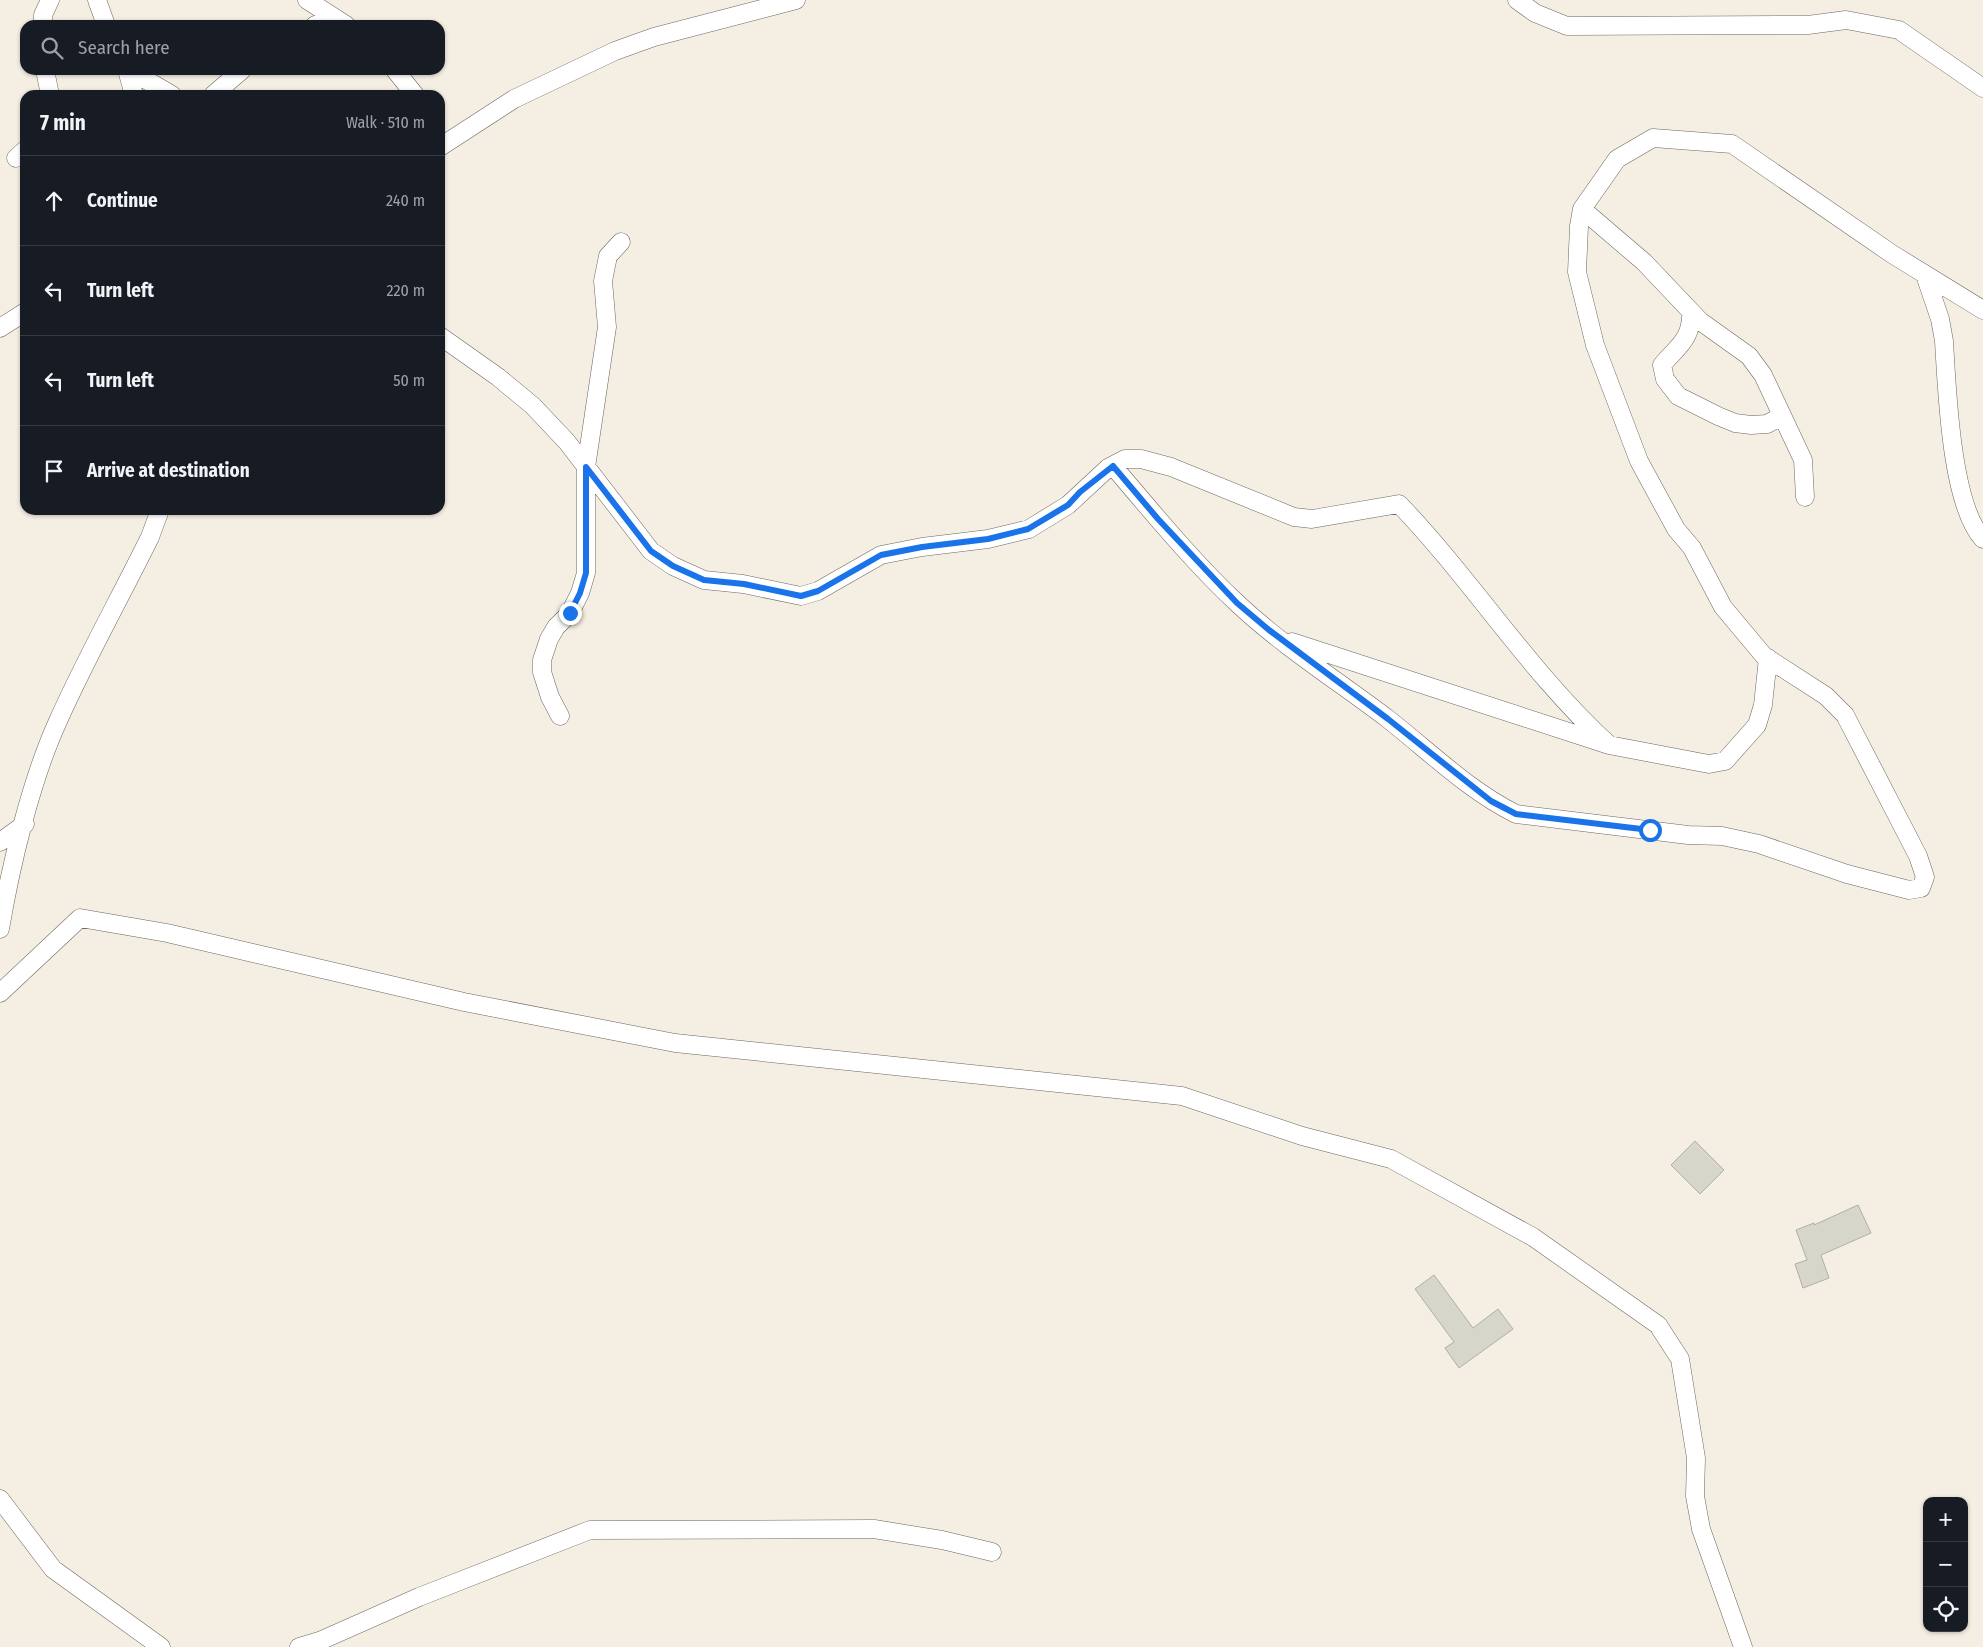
<!DOCTYPE html>
<html lang="en">
<head>
<meta charset="utf-8">
<style>
  :root { --surface:#171b24; --page:#20242c; --text:#f1f3f6; --muted:#9ea1a6; --line:#363941 }
  body { margin:0; font-family:"Fira Sans Condensed",sans-serif; background:var(--page); color:var(--text) }
  .controls { position:absolute; right:15px; bottom:15px; display:grid; overflow:hidden; border-radius:10px; box-shadow:0 1px 4px #0004 }
  .controls button { width:45px; height:45px; display:grid; place-items:center; padding:0; border:0; border-bottom:1px solid var(--line); background:var(--surface); color:var(--text); font:25px sans-serif }
  .stop { position:absolute; width:15px; height:15px; margin:-11px; border:4px solid #1a73e8; border-radius:50%; background:#fff }
  .stop.end { background:#1a73e8; border-color:#fff; box-shadow:0 1px 5px #0008 }
  .list { margin:0; padding:0; list-style:none }
  h2 { display:flex; justify-content:space-between; align-items:center; height:65px; margin:0; padding:0 20px; font-size:21px }
  h2 small { font-size:16px; font-weight:400; color:var(--muted) }
  .list li { display:grid; grid-template-columns:32px 1fr auto; gap:15px; align-items:center; box-sizing:border-box; height:90px; padding:0 20px; border-top:1px solid var(--line) }
  .list b { display:block; font-size:19px; white-space:nowrap }
  .list em { font-size:16px; font-style:normal; color:var(--muted) }
  .icon { flex:none; width:28px; height:28px; fill:none; stroke:currentColor; stroke-width:2; stroke-linecap:round; stroke-linejoin:round }
  .map { position:relative; flex:none; width:1983px; height:1647px; overflow:hidden }
  .search { position:absolute; background:var(--surface); box-shadow:0 1px 4px #0004; left:20px; top:20px; width:425px; height:55px; display:flex; align-items:center; gap:12px; box-sizing:border-box; padding:0 18px; border-radius:15px; color:var(--muted); font-size:19px }
  .panel { position:absolute; background:var(--surface); box-shadow:0 1px 4px #0004; left:20px; top:90px; width:425px; height:425px; border-radius:15px }
  .map>svg:first-child { display:block }
</style>
</head>
<body>
<div class="map">
<svg width="1983" height="1647" viewBox="0 0 1983 1647">
  <rect width="100%" height="100%" fill="#f5eee3"/>
  <path fill="#d6d6ca" stroke="#b0afa3" d="M1695,1141L1724,1170L1700,1194L1671,1165Z
    M1858,1205L1871,1233L1821,1255L1829,1278L1803,1288L1795,1264L1807,1260L1796,1230L1814,1223V1225Z
    M1434,1275L1473,1328L1498,1309L1513,1329L1459,1368L1445,1348L1454,1342L1415,1289Z"/>
  <g fill="none" stroke-linecap="round" stroke-linejoin="round">
    <g stroke="#6c665c" stroke-width="19">
      <path id="minor" d="M97,0L106,25
        M307,0L346,25
        M1517,0L1535,13L1567,26L1808,25L1846,20L1899,30L1983,88
        M43,25V15L50,0
        M315,25L338,20
        M45,70L50,95
        M127,70L134,95
        M129,70L172,95
        M395,70L415,95
        M213,95L242,70
        M440,147L514,99L615,51L654,37L796,0
        M16,158L25,150
        M1582,209L1644,262L1700,321L1749,356L1763,375L1803,460L1805,497
        M1925,275L1940,319L1944,341C1947,390 1951,505 1983,539
        M1691,312C1692,339 1678,346 1662,365L1665,379L1678,396L1718,416L1735,423L1751,425L1767,424L1782,416
        M0,328L25,312
        M440,336L498,377L533,406L567,442L651,551L673,566L704,580L743,584L801,596L818,591L881,555L922,547L988,539L1029,529L1068,505L1108,468L1125,459H1141L1171,467L1294,517L1312,519L1399,504C1473,581 1530,673 1609,745
        M1113,466C1153,513 1193,562 1238,604C1284,647 1338,681 1388,719C1430,752 1468,790 1516,814L1688,835L1722,836L1759,844L1847,874L1909,890L1921,888L1925,877L1918,856L1845,715L1826,696L1764,656L1723,607L1692,548L1676,529L1639,461L1595,345L1577,272L1579,226L1582,209L1617,159L1653,138L1732,144L1892,254L1983,310
        M1292,642L1609,745L1709,764L1725,761L1757,725L1763,705L1768,658
        M560,716L550,697L542,672V660L549,639L556,627L570,613L580,593L586,573V467L607,327L603,281L608,256L621,242
        M0,842L25,824
        M0,929C11,864 31,780 58,721C86,658 120,598 150,537L160,510
        M0,993L80,918L167,933L464,1002L675,1043L1182,1096L1302,1136L1391,1159L1533,1237L1658,1325L1680,1359L1696,1458L1695,1496L1701,1529L1743,1647
        M0,1499L53,1569L161,1647
        M299,1647L322,1640L419,1597L590,1530L874,1529L942,1540L992,1552"/>
    </g>
    <use href="#minor" stroke="#fff" stroke-width="18"/>
  </g>
  <g fill="none" stroke-linecap="round" stroke-linejoin="round">
    <path stroke="#1a73e8" stroke-width="6" d="M570,613L580,593L586,573V467L651,551L673,566L704,580L744,584L801,596L818,591L881,555L922,547L988,539L1028,529L1068,505L1080,492L1113,466L1158,519L1237,603L1269,630L1388,719L1491,801L1516,814L1650,830"/>
  </g>
</svg>
<div class="controls">
<button>+</button>
<button>−</button>
<button><svg class="icon" aria-label="locate" viewBox="0 0 24 24"><circle cx="12" cy="12" r="6"/><path d="M12 2v4M12 18v4M2 12h4M18 12h4"/></svg></button>
</div>
<div class="stop" style="left:1650px;top:830px"></div>
<div class="stop end" style="left:570px;top:613px"></div>
<div class="search"><svg class="icon" aria-label="search" viewBox="0 0 24 24"><circle cx="10" cy="10" r="6"/><path d="M15 15l6 6"/></svg>Search here</div>
<section class="panel">
<h2>7 min<small>Walk · 510 m</small></h2>
<ul class="list">
<li><svg class="icon" aria-label="ahead" viewBox="0 0 24 24"><path d="M12 20V5M6 11l6-6 6 6"/></svg><div><b>Continue</b></div><em>240 m</em></li>
<li><svg class="icon" aria-label="left" viewBox="0 0 24 24"><path d="M17 20v-9H6M10 6l-5 5 5 5"/></svg><div><b>Turn left</b></div><em>220 m</em></li>
<li><svg class="icon" aria-label="left" viewBox="0 0 24 24"><path d="M17 20v-9H6M10 6l-5 5 5 5"/></svg><div><b>Turn left</b></div><em>50 m</em></li>
<li><svg class="icon" aria-label="arrive" viewBox="0 0 24 24"><path d="M6 21V4h12l-3 4 3 4H6"/></svg><div><b>Arrive at destination</b></div></li>
</ul>
</section>
</div>
</body>
</html>
